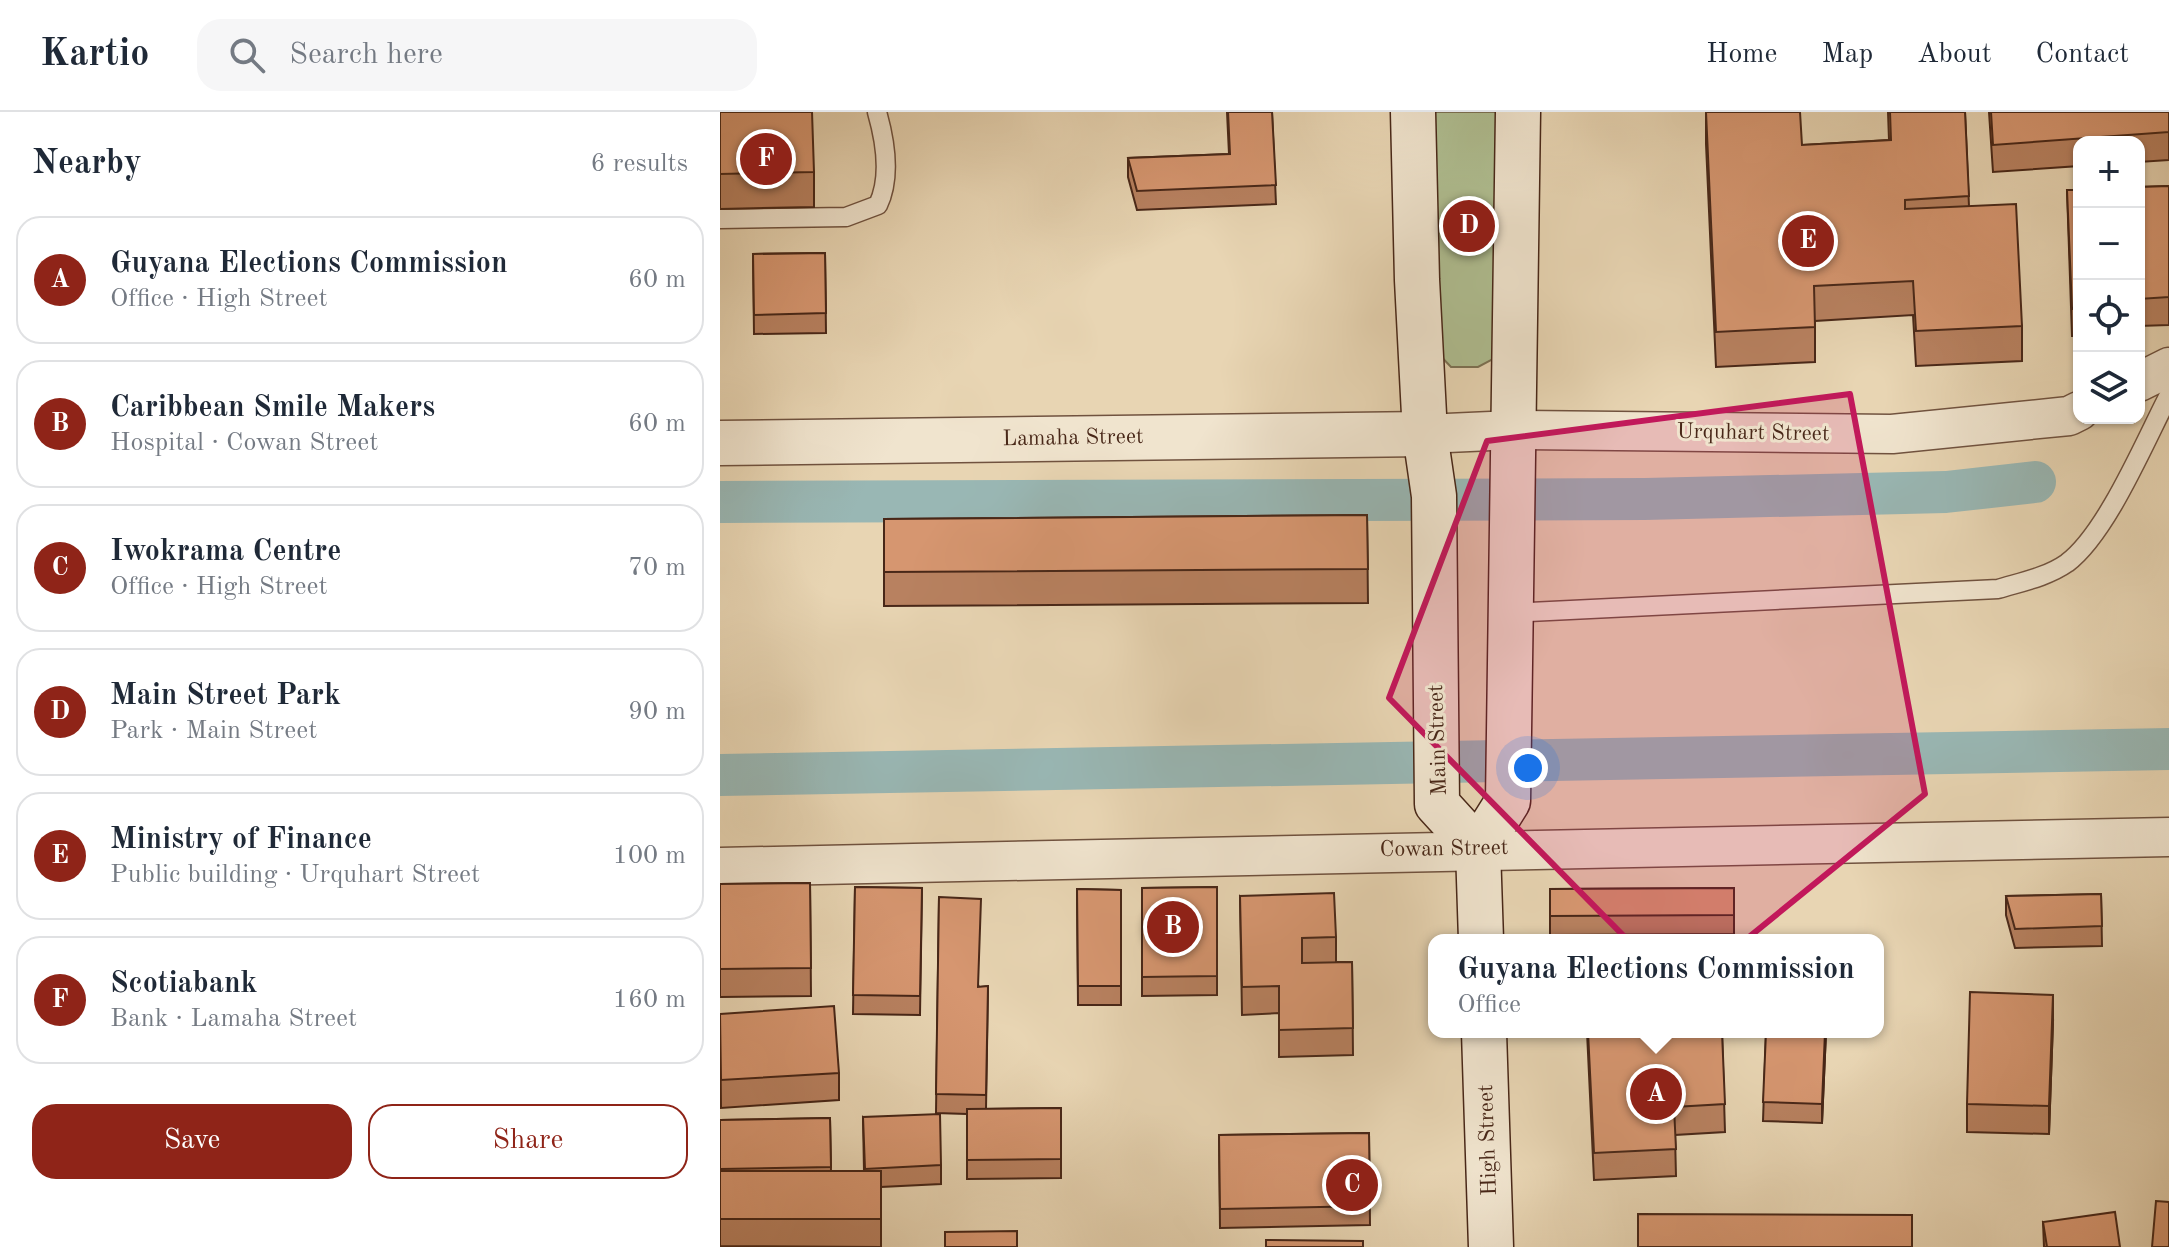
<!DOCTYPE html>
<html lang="en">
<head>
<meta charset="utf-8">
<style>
  :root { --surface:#fff; --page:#f6f6f7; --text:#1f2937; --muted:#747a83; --line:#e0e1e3; --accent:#8f2418 }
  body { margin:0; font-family:"Old Standard TT",serif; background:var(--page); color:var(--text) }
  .controls { position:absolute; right:24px; top:24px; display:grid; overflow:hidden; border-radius:16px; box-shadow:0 2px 6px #0004 }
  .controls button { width:72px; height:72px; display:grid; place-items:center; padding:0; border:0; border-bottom:2px solid var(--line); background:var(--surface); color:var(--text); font:40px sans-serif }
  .you { position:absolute; left:808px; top:656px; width:28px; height:28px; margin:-20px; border:6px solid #fff; border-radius:50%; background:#1a73e8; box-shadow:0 0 0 12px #1a73e833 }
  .badge { display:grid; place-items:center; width:52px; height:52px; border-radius:50%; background:var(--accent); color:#fff; font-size:26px; font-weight:700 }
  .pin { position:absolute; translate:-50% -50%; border:4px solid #fff; box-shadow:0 2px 8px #0006 }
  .popup { position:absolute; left:708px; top:822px; width:456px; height:104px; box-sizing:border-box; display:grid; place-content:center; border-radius:16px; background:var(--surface); filter:drop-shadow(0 2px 6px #0005); font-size:26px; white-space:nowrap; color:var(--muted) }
  .popup b { font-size:30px; color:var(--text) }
  .popup::after { content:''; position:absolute; left:50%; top:100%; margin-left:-16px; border:16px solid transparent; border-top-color:var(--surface) }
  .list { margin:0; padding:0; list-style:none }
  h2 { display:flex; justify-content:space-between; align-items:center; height:104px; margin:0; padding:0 32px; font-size:34px }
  h2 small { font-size:26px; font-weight:400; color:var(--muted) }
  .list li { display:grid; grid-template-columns:52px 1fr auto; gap:24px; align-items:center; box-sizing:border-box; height:128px; margin:0 16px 16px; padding:0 16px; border:2px solid var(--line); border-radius:24px }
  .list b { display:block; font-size:30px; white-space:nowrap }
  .list p { margin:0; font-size:26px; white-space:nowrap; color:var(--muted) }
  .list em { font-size:26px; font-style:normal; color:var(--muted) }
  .actions { display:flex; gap:16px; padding:24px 32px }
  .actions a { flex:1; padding:18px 0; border:2px solid var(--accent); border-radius:24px; text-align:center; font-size:28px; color:var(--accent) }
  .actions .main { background:var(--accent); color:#fff }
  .icon { flex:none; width:44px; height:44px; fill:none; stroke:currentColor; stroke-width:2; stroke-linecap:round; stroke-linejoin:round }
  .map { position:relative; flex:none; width:1449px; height:1135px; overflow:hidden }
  header { display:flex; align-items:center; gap:48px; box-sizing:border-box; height:112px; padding:0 40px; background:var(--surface); border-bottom:2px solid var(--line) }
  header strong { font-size:38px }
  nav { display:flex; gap:44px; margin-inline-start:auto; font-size:28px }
  .search { width:560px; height:72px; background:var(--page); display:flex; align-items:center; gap:20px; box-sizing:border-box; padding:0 28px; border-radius:24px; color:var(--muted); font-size:30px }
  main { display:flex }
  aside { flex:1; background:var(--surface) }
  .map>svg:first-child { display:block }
</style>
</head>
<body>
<header>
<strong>Kartio</strong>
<div class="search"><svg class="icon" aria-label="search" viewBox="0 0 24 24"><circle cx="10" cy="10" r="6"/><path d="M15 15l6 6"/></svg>Search here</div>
<nav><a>Home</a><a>Map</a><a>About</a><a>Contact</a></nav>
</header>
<main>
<aside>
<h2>Nearby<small>6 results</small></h2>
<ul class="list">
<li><span class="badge">A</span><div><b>Guyana Elections Commission</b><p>Office · High Street</p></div><em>60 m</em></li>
<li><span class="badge">B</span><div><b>Caribbean Smile Makers</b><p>Hospital · Cowan Street</p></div><em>60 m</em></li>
<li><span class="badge">C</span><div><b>Iwokrama Centre</b><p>Office · High Street</p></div><em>70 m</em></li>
<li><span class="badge">D</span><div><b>Main Street Park</b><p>Park · Main Street</p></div><em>90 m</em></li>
<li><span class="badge">E</span><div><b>Ministry of Finance</b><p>Public building · Urquhart Street</p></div><em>100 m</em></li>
<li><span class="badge">F</span><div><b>Scotiabank</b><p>Bank · Lamaha Street</p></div><em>160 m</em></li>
</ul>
<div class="actions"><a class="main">Save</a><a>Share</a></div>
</aside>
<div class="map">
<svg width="1449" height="1135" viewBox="0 0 1449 1135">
  <rect width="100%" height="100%" fill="#e8d5b3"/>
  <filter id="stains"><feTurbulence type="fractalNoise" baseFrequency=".0025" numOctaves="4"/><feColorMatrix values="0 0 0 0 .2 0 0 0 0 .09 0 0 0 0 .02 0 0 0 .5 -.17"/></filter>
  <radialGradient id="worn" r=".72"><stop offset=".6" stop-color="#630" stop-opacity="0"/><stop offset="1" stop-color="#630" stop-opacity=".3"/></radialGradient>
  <path fill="#afbe91" stroke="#7c7254" stroke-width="2" d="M711,0H785L777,245L758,255H731L714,237Z"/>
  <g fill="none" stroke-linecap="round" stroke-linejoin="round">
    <path stroke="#99b7b4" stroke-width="42" d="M0,390L925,387L1226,380L1315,370
      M0,663L1449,637"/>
    <g stroke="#70523f" stroke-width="21">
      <path id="service" d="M0,107L126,105L158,93C171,66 165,28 157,0
        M789,501L1278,477C1301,470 1327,465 1347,451C1387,421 1425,329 1449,283"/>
    </g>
    <g stroke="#70523f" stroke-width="41">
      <path id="minor" d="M1419,270L1449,255
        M705,322L793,318L1172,322L1349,304L1359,299
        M0,755L1449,725"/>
    </g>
    <g stroke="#70523f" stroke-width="47">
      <path id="tertiary" d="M0,331L705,322"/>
    </g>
    <g stroke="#482718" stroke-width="47">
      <path id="secondary" d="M693,0L697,168L705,322L714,384L717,692L758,737
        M758,737L788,689L798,0
        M758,737L761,828
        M764,920L771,1135"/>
    </g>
    <use href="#service" stroke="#f0e4ce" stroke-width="18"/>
    <use href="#minor" stroke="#f0e4ce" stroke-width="38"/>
    <use href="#tertiary" stroke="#f0e4ce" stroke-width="44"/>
    <use href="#secondary" stroke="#f0e4ce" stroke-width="44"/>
  </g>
  <path fill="#b88160" stroke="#482718" stroke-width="2" d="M0,0L94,60V95L0,97Z
    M507,0H552L556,92L417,98L408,65V46L509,42Z
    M986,0L1082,33L1169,28L1168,0H1245L1249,94L1302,214V249L1196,254L1193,203L1095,209V250L996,255L986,32Z
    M1269,0H1449V48L1419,50V30H1359V54L1273,60Z
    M1449,74V213L1419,214V75Z
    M1347,78H1359V224H1352Z
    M105,141L106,221L34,222L33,142Z
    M647,403L648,491L164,494V407Z
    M90,771L91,884L0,885V772Z
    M135,775L202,776L200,903L133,902Z
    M497,775V883L422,884V776Z
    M1014,776V822L830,823V777Z
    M357,777L401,778V893H358Z
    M1381,782L1382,834L1295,836L1286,803V784Z
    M520,784L616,825V850H632L633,943L559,945V901L522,903Z
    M219,785L259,875L268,874L266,997L341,996V1066L247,1067V1002L216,1001Z
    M0,902L119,961V988L1,996Z
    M1333,910L1329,1022L1247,1020V992Z
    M867,920H1002L1005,1020L955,1023L956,1064L874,1068Z
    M1046,920H1106L1102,1011L1043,1009Z
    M143,1005L221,1053V1072L161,1075V1135L0,1134V1008L110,1006L111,1059H144Z
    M649,1021L650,1113L500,1116L499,1023Z
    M1323,1110L1400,1135H1324Z"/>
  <path fill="#96694e" stroke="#482718" stroke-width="2" d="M1333,883V910L1329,1022V994Z
    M1105,920H1106L1102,1011V992Z"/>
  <path fill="#d69670" stroke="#482718" stroke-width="2" d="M0,0H92L94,60L0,62Z
    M508,0H552L556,73L417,79L408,46L510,42Z
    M986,0H1080L1082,33L1171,28L1170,0H1245L1249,84L1185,88V97L1296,92L1302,214L1196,219L1193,169L1094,174L1095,215L996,220Z
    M1271,0H1449V20L1273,33Z
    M1449,74V185L1419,187V75Z
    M1347,78H1359V196L1352,197Z
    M105,141L106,201L34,203L33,142Z
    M647,403L648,457L164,460V407Z
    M90,771L91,856L0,857V772Z
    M135,775L202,776L200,884L133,883Z
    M497,775V864L422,865V776Z
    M1014,776V803L830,804V777Z
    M357,777L401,778V874H358Z
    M614,781L616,825L582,826V851L632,850L633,916L559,918V874L522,875L520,784Z
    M1381,782L1382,814L1295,817L1286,784Z
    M219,785L261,787L258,875L268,874L266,983L216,982Z
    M1250,880L1333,883L1329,994L1247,992Z
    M114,894L119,961L1,968L0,902Z
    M868,920H1002L1005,992L954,995L956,1037L874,1041Z
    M1046,920H1105L1102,992L1043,990Z
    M341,996V1047L247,1048V997Z
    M220,1002L221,1053L145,1057L143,1005Z
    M110,1006L111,1055L0,1057V1008Z
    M649,1021L650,1094L500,1097L499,1023Z
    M0,1059H161V1107H0Z
    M1436,1089L1449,1090V1135H1432Z
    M1395,1100L1400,1135H1327L1323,1110Z
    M918,1102L1192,1103V1135H918Z
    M297,1119V1135H225V1120Z
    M546,1128L643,1129V1135H546Z"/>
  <path fill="#c2185b" fill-opacity="0.2" stroke="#c2185b" stroke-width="6" stroke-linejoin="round" d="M1130,282L1205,682L960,881L669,586L767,329Z"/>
  <g text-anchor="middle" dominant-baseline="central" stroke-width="6" stroke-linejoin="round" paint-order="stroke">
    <g font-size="22" fill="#482718" stroke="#f0e4ce">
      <text transform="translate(1033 321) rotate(1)">Urquhart Street</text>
      <text transform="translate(353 326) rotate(-1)">Lamaha Street</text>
      <text transform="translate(718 628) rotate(-92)">Main Street</text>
      <text transform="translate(724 737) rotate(-1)">Cowan Street</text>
      <text transform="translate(768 1028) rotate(-92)">High Street</text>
    </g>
  </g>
  <rect width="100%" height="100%" filter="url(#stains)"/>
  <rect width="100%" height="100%" fill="url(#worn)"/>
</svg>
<div class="controls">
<button>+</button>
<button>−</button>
<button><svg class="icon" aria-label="locate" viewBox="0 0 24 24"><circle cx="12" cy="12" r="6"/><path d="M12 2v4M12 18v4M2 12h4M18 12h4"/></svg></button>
<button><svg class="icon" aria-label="layers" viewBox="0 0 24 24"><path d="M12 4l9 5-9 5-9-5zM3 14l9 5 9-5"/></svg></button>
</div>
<div class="you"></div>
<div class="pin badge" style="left:936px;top:982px">A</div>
<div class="popup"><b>Guyana Elections Commission</b>Office</div>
<div class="pin badge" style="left:453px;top:815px">B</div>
<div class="pin badge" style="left:632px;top:1073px">C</div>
<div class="pin badge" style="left:749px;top:114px">D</div>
<div class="pin badge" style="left:1088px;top:129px">E</div>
<div class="pin badge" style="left:46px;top:47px">F</div>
</div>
</main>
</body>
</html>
